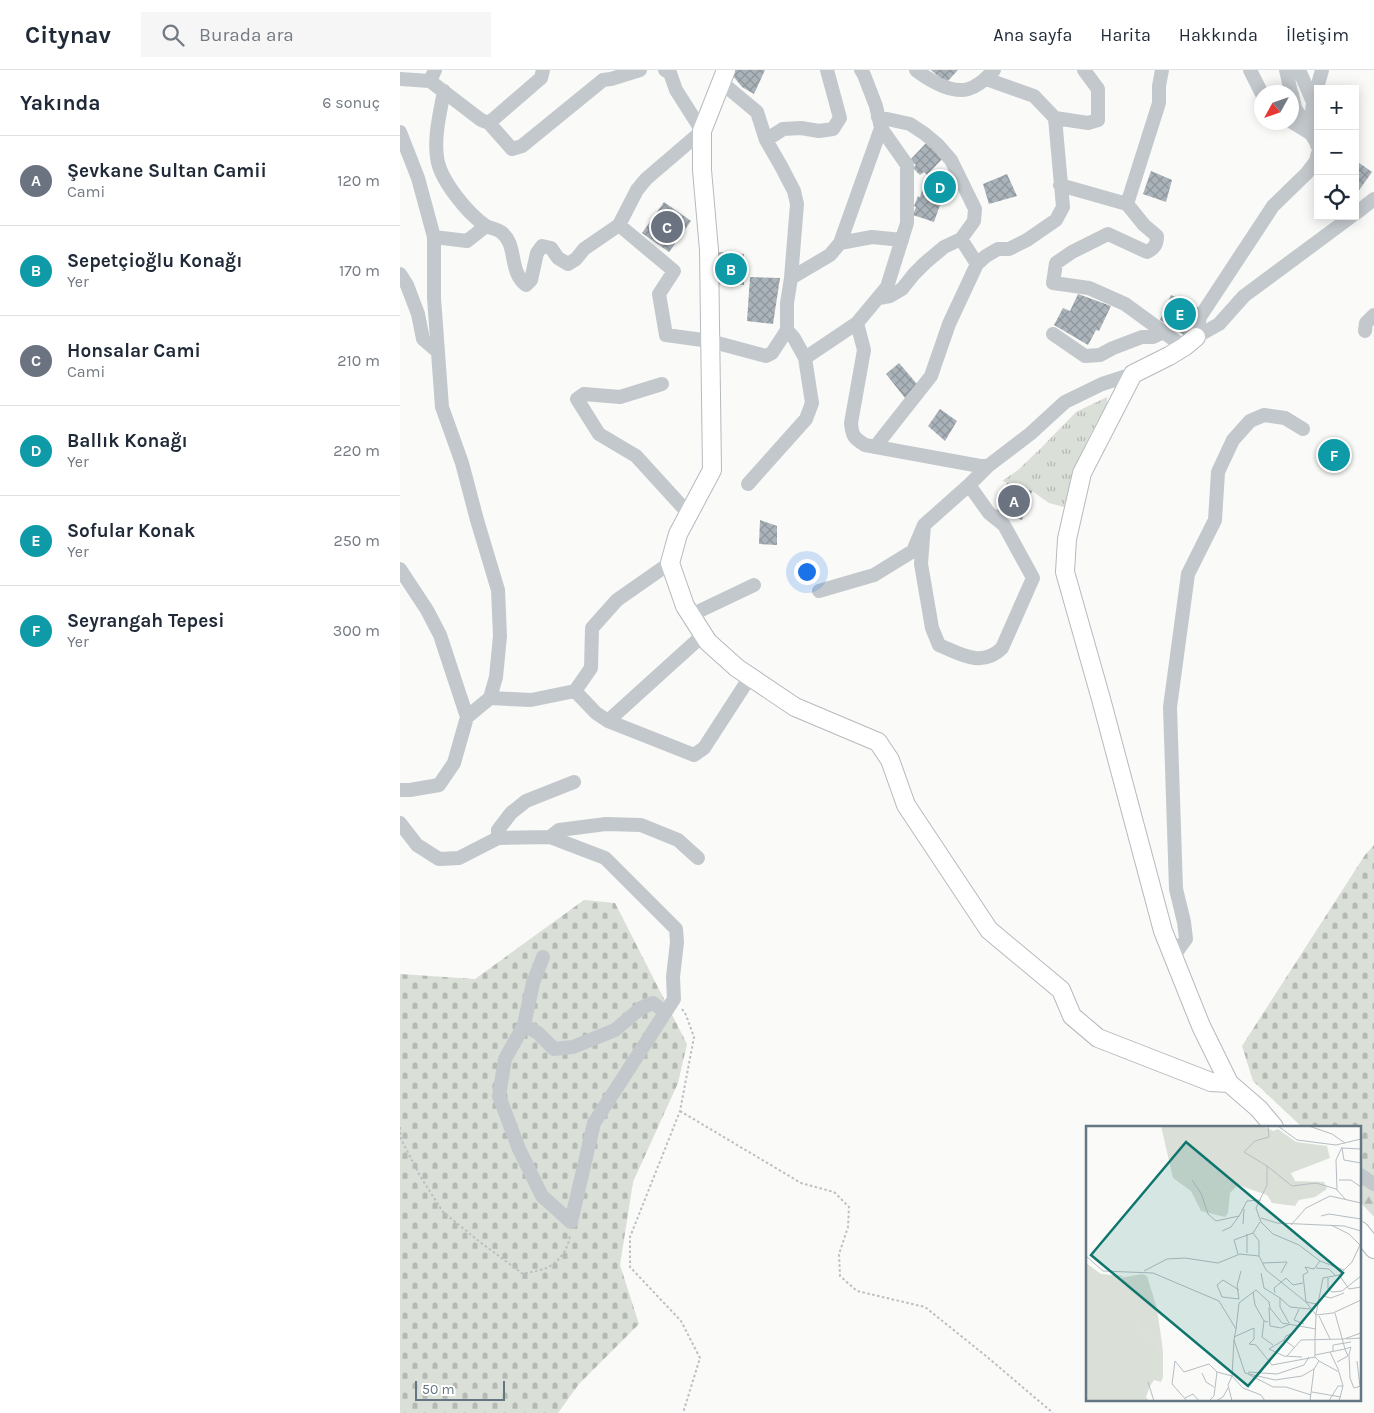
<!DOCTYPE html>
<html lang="tr">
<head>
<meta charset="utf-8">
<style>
  :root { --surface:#fff; --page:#f6f6f7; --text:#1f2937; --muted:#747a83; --line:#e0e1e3; --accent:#0f766e }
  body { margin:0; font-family:Karla,sans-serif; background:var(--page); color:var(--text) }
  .controls { position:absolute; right:15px; top:15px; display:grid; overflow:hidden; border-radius:0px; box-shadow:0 2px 12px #0003 }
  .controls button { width:45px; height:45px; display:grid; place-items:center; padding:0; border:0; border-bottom:1px solid var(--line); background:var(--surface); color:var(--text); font:25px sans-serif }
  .compass { position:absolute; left:854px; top:15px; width:45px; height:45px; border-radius:50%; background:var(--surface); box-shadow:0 2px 12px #0003; rotate:230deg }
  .scale { position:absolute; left:15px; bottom:12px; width:90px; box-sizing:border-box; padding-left:5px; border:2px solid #657683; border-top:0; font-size:14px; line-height:18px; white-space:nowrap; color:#657683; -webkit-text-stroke:4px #fff; paint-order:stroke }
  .you { position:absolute; left:406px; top:501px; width:18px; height:18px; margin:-12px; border:4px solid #fff; border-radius:50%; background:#1a73e8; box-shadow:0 0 0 8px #1a73e833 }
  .badge { display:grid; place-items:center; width:32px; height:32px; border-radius:50%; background:var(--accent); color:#fff; font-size:16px; font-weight:700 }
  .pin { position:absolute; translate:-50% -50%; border:2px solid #fff; box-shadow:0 1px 5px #0006 }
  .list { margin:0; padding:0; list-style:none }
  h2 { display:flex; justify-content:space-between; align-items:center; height:65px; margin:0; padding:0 20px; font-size:21px }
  h2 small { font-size:16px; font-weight:400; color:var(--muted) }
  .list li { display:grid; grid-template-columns:32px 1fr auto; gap:15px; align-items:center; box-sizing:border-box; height:90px; padding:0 20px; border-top:1px solid var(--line) }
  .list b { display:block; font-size:19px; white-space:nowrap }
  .list p { margin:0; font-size:16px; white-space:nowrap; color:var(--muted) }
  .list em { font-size:16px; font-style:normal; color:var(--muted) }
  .icon { flex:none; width:28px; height:28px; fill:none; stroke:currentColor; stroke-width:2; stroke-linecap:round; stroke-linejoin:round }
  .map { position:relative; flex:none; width:974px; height:1343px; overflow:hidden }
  header { display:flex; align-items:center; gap:30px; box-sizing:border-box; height:70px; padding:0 25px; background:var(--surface); border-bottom:1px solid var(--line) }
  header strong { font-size:24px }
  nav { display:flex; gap:28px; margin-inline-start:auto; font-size:18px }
  .search { width:350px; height:45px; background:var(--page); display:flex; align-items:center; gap:12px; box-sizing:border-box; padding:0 18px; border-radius:0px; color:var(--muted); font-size:19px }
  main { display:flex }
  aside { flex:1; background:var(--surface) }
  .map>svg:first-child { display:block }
</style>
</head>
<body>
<header>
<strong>Citynav</strong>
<div class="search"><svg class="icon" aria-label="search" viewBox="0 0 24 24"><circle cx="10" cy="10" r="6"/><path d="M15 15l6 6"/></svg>Burada ara</div>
<nav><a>Ana sayfa</a><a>Harita</a><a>Hakkında</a><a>İletişim</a></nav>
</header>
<main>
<aside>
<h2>Yakında<small>6 sonuç</small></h2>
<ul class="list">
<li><span class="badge" style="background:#6b7280">A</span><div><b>Şevkane Sultan Camii</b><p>Cami</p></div><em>120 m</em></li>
<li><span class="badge" style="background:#0f9aa8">B</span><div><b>Sepetçioğlu Konağı</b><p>Yer</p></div><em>170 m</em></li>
<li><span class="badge" style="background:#6b7280">C</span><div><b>Honsalar Cami</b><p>Cami</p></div><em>210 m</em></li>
<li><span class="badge" style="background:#0f9aa8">D</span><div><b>Ballık Konağı</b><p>Yer</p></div><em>220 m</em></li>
<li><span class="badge" style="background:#0f9aa8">E</span><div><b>Sofular Konak</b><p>Yer</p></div><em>250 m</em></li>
<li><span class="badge" style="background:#0f9aa8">F</span><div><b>Seyrangah Tepesi</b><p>Yer</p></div><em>300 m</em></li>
</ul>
</aside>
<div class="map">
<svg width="974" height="1343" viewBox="0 0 974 1343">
  <defs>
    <pattern id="forest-firs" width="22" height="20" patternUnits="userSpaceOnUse" patternTransform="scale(1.25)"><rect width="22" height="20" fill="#dadfd7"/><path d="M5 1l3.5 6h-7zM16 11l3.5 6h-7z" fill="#b4b9b4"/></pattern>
    <pattern id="cemetery-stones" width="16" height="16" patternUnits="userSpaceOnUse" patternTransform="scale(1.25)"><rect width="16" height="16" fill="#dadfd7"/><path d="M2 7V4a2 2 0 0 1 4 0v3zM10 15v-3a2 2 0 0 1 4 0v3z" fill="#b4b9b4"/></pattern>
    <pattern id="park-tufts" width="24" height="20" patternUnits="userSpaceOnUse" patternTransform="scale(1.25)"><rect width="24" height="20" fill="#dadfd7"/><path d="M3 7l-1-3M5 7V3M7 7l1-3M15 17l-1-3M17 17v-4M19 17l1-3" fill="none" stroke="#b4b9b4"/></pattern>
    <pattern id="building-cross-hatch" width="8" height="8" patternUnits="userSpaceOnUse" patternTransform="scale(1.25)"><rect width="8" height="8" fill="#aab3b9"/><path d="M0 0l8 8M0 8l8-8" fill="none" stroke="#8e969c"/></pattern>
  </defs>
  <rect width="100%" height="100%" fill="#fafaf8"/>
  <path fill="url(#forest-firs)" d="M960,1102L974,1109V1147L960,1132Z"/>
  <path fill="url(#cemetery-stones)" d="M974,775V1109L960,1102V1057H902L853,1011L842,976L965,785Z
    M184,830L215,833L287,974L278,1013L233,1112L220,1195L239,1254L179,1314L158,1343H0V904L75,909Z"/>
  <path fill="url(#park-tufts)" d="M707,327C708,337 702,344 697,352C682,378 673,408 664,437L649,433L632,421L602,411L618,400L641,378L676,342Z"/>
  <path fill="url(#building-cross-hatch)" d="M335,0H365L354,24L342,17L333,6Z
    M531,0H558L546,13Z
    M529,70L545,86L527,105L524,102L520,105L513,98L516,95L510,90Z
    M955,90L972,102L955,126Z
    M537,100L556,116L551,122L546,118L543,121L548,125L542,133L541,132L534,152L513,145L516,137L514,136L518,126L520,127L523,117L527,112L526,111Z
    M751,101L772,110L766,132L743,124Z
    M607,104L617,126L589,134L583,114Z
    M264,132L291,151L269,182L242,163Z
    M318,182L344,184V215L318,214Z
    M350,207L380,208L373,254L347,251Z
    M678,224L711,236L699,261L696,260L688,275L654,255L663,238L670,241Z
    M771,225L801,239L789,268L760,250Z
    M499,293L517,314L505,328L486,304Z
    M540,339L557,351L545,371L528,356Z
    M607,413L632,421L622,450L597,441Z
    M360,450L377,456V475L359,474Z"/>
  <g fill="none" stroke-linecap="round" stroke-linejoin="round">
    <g stroke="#b5babe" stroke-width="20">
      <path id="major" d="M326,0L302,61V100L309,180L312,400L278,464L270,493L285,536L308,572L337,598L395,637L478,672L490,690L506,735L589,860L661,920L672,946L698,968L811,1012L829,1013
        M796,267L784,277L769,286L733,304L682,403L667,469L665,502L701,629L763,861L801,956L829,1013L859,1039L874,1057
        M960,1161L974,1179"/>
    </g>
    <path stroke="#bbbfc2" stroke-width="2" stroke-dasharray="2.5 2.5" stroke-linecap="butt" d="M282,939L286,945L294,967L280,1041L230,1167V1197L281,1251L300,1288L283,1343
      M280,1041L401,1113L434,1122L449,1137L448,1157L439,1184L440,1206L457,1221L525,1237L586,1286L653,1343
      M0,1057L1,1069L20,1106L43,1142L80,1172L123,1204C130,1202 137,1201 144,1199C158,1194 169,1179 170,1164"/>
    <path stroke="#c3c8cc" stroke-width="14" d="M461,0L464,5L476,36L481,58L507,95V153L487,217L457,253L464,280L451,353C452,366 454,368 465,375L580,396H588L630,364L665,332L702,314L733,304
      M516,0C522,5 529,9 536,13C562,26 575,21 594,0
      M762,0L759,16V33L727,134L744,155L757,166C757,174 755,178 747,182L708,164L672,182L656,193L653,213L689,218L725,234L784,277
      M850,0L862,24
      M886,0L891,22
      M0,9L30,11L35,0
      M586,9L634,26L655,48L688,53L698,50V19L684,0
      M30,11L81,50L89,53L112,79L122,76L203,10L211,9L240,0
      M321,12L357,42L366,70L381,96L394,121L397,134L391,208
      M44,21C40,43 34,66 37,87C39,109 68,144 86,156
      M892,24L895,38L915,70L918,77
      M913,32L922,0
      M478,47L510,54L525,64L538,75L551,90L575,139L574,151L561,169L544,177L525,193L514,204L502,219L490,226L479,228
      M892,52L910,63L913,32L899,0
      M89,53L141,8L143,0
      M0,62L18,108L34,167V228L42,337L62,393L77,450L98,520L100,566L96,607L90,628L67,647L54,693L39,715L10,720H0
      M366,70L383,59L401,58L419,61L433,59L440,48L427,0
      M660,115L727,134
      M955,144L974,129
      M219,155L274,201L259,224L266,265L310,271L366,286L372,283L387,260V233L391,208L430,185L440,173L481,58
      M34,167L67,171L86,156C90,158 97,159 101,162C118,174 108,201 126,215L131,210L137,183L142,176L151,178L158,188L168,194L176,189L184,179L219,155L237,120L246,109L302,61L276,20L270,3L265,0
      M440,173L472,167L502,170
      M577,194L586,186L598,179H609L627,170L656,150L663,137L655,48
      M0,204L7,215L18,244L23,269L38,282
      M965,261L966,253L974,245
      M653,264L685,286L700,285L713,278L742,267H753L763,262
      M796,267L800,247L873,136L907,103L916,91L918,83
      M796,267L819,254L844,226L952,146
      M405,288L457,253
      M262,314L220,327L184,324L177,329L199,364L236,386L288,443
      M475,377L531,306L549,254L577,194L561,169
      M348,414L406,349L412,333L405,288L394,268L387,260
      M524,455L521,494L532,558L539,575C560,584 582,598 602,578L633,508L604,455L589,443L569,415
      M0,499L27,540L40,565L67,647
      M419,521L474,505L513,481L524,455L569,415L588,396
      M291,545L354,515
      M175,621L196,643L208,651L294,685L304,678L350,607
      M90,628L131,630L175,621L191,598L192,558L217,530L270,493
      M208,651L303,565
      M0,753L17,775L39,789L59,788L98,768L150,767L205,788L276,859L277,872L273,907L274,929L194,1053L171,1152L142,1126L119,1079L99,1026L105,989L124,955L133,913L143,887
      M150,767L159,760L206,754L241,755L278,770L298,788
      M98,768V760L111,743L126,731L174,712
      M773,887L786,869L784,852L776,819L770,637L788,504L815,450L818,402L833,370L850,351L864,345L885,348L903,359
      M124,955L138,963L154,979L173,977L215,960L241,938L253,933L265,942
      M960,1105L974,1114"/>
    <use href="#major" stroke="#fff" stroke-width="18"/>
  </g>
  <g transform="translate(686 1056)">
    <rect width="275" height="275" fill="#fafaf8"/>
    <path d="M0,137L15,148L38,150L30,153L51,200L77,225V251L75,256L68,254L64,260L60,271L63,275H0Z" fill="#dadfd7"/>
    <path d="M75,0H177L187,5L192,3L210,16L241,20L244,32L205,47L209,55L238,56L241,63L229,71L213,74L209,80L186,77L181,69L152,59L144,67L142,87L139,91L115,85L105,65L87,52ZM56,148L61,150L71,183L77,225L51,200L23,154Z" fill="#dadfd7"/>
    <path fill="none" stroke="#b5bdc2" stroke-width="1" d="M182,0L183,11L169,15L158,26L181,40V59L170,82L175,96L187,108L213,119L234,135L258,144M192,0L211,14L250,19L275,13M223,0L246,8L259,17M256,22L258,34L275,37M256,22L275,23M181,40L206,60L230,57L250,63L260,74M106,54L115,67L122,88L130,95L153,90L161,75L175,74M253,54H265L275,61M251,64L250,34L256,21M235,90L243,88L275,93M175,92L191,97L258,100L275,105M157,98L158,83M205,99L220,82L244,70L275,77M245,99L263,108L274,119L266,136L253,149L263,163L275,161M136,105L145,101L153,90M161,108V127M152,128L148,114L167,107M0,130L17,145L67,147L133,175L150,203L148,214M173,130V115L167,107L174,96M177,137L201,136L195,147M230,142L243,143L250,150M58,145L81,133L99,132L132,137L154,128L173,130L180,144L220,176L230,189L229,213M175,147L178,162L194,172V181L203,197M242,152V163L246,166L256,165L275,150M153,164L137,154L131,159L136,171L153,173M167,166L169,179L178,195L182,196M189,167L188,162L200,152L207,159L217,157M236,170L245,172L258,167M194,172L204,181L224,183M153,173L151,160L155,145M231,178L220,176L217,149L222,146L219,141L228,143L234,135M183,182L184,200L195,202L204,198M213,183L208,194L218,198M249,187L259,223L265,221L263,228L264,252L268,262L275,260M230,188L237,152L253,149M230,189L247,187L275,174M233,190L244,213M178,195L176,211L187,219M150,203L153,177L170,164L183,176L184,182L196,197L230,203M148,211L168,202V213L163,218L170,219L186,239L229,231M260,213L275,212M148,214L159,247L189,254L216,250L228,243M198,214L183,223L198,230L216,231M208,221L198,214L200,210L209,206L211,201M247,225V219L265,216M244,226L253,245M229,229L259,223L262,230L251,236M201,230L215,214L258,213L275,207M233,235L253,246L257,260L253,275M271,235L274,260M162,246L191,248L218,239L223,231M116,247L120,256L128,261M162,248L187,261H200L225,269M62,256L68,275M226,266L255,271M99,272L107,268L113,275M101,275L86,258L89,235L98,246L123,238L131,246L146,250L157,262L175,269L179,275M123,275L128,270L131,246M130,275L137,271L142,262M146,275L142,259L146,250L148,214M224,275L228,243L233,235L229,231V213M243,275L252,260H257"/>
    <path fill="#0f766e" fill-opacity="0.15" stroke="#0f766e" stroke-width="2.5" d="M100,16L257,147L162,260L5,129Z"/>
    <rect width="275" height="275" fill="none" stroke="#657683" stroke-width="2.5"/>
  </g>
</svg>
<div class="controls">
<button>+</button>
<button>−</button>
<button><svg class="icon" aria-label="locate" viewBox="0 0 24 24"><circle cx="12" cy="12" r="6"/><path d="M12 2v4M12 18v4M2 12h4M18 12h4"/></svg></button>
</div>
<svg class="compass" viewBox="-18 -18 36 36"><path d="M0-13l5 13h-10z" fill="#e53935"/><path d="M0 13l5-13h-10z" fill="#747a83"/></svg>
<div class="scale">50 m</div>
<div class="you"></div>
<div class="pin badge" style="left:614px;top:431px;background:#6b7280">A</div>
<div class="pin badge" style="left:331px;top:199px;background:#0f9aa8">B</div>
<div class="pin badge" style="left:267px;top:157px;background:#6b7280">C</div>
<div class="pin badge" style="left:540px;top:117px;background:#0f9aa8">D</div>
<div class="pin badge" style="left:780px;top:244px;background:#0f9aa8">E</div>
<div class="pin badge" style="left:934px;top:385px;background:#0f9aa8">F</div>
</div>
</main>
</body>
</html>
